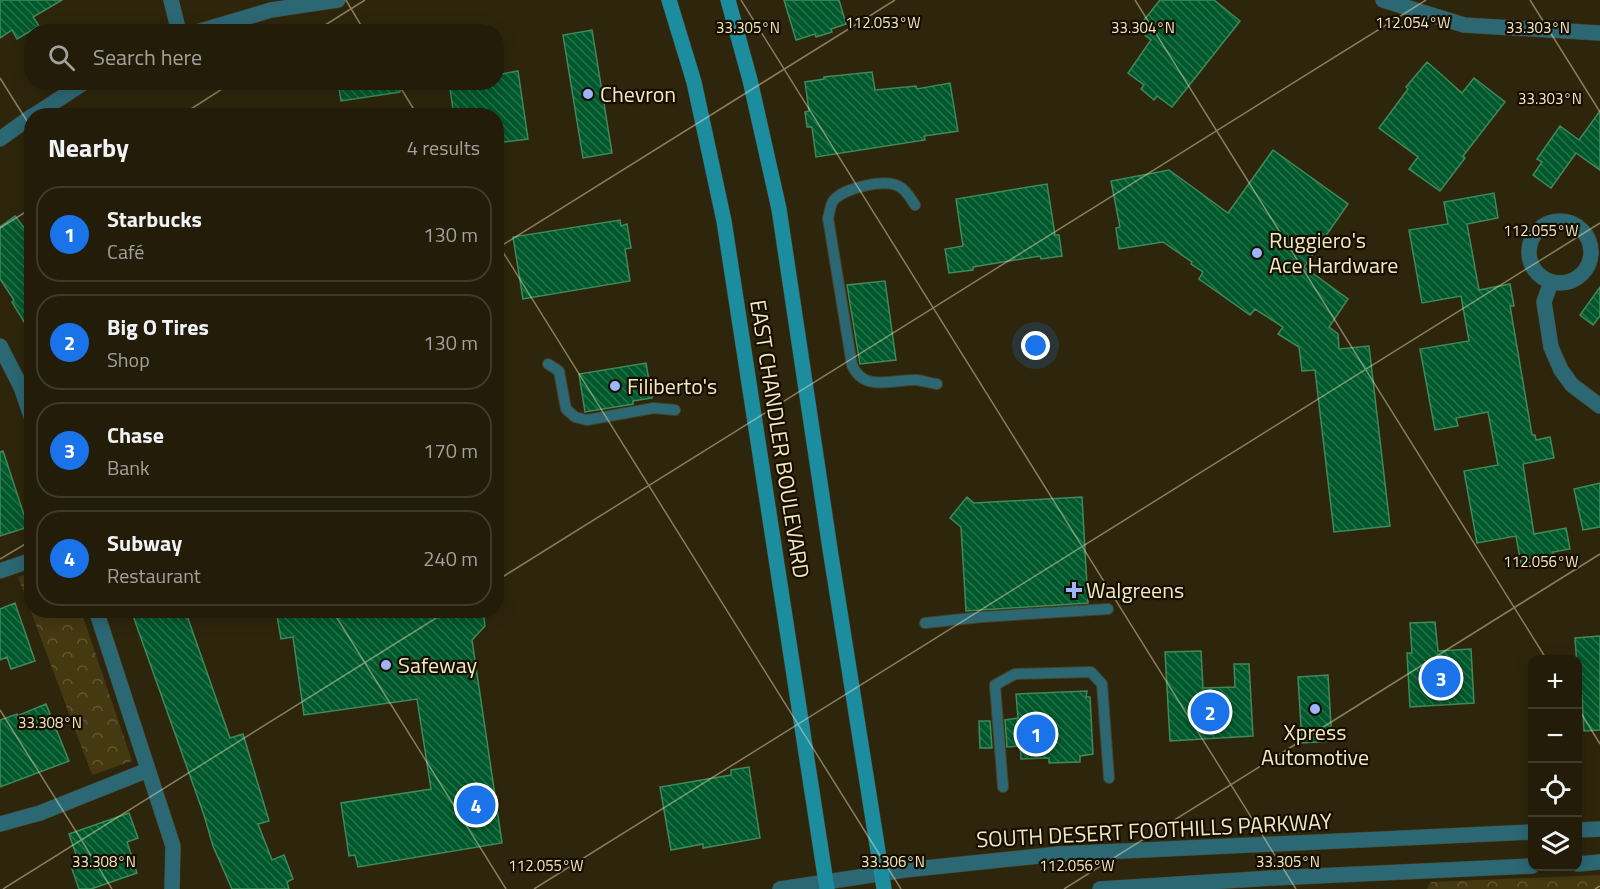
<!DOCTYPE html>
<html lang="en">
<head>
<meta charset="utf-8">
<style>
  :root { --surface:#221c09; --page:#2e2917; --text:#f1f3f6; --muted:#a2a19c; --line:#3f3a2a; --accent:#1a73e8 }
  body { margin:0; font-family:"Titillium Web",sans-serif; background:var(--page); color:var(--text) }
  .controls { position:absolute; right:18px; bottom:18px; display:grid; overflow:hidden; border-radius:12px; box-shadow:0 3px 15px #0003 }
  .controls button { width:54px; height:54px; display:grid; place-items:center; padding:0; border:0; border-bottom:2px solid var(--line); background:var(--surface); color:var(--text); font:30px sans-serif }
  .you { position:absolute; left:1036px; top:346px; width:21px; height:21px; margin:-15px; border:4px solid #fff; border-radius:50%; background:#1a73e8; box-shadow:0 0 0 9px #1a73e833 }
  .badge { display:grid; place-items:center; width:39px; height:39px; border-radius:50%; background:var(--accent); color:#fff; font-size:20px; font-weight:700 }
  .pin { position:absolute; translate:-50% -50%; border:3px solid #fff; box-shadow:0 2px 6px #0006 }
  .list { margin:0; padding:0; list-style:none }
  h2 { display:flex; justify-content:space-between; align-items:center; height:78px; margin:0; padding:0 24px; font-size:26px }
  h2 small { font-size:20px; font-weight:400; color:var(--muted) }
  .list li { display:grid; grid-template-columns:39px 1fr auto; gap:18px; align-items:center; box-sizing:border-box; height:96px; margin:0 12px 12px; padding:0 12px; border:2px solid var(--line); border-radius:24px }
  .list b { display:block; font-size:22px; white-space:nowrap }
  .list p { margin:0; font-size:20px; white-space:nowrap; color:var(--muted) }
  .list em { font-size:20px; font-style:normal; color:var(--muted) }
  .icon { flex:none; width:33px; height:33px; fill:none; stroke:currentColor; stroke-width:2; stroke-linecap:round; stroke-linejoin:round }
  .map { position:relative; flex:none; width:1600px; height:889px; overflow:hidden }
  .search { position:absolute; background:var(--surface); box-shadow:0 3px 15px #0003; left:24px; top:24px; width:480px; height:66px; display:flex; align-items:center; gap:15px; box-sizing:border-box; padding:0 21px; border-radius:24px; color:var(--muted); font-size:22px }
  .panel { position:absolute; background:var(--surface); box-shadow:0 3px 15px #0003; left:24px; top:108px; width:480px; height:510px; border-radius:24px }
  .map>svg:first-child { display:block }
</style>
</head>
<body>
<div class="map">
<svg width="1600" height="889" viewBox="0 0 1600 889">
  <defs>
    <pattern id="park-crowns" width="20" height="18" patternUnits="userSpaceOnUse" patternTransform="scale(1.5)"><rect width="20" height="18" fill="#453911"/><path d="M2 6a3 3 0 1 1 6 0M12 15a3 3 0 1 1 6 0" fill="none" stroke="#605632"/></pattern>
    <pattern id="building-back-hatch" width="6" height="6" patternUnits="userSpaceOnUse" patternTransform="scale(1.5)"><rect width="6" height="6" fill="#00592c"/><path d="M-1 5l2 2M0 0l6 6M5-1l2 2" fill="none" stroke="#267149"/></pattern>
  </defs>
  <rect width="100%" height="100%" fill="#2e260c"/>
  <path fill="url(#park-crowns)" d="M31,573L32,610L81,611L132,761L92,775L18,577Z
    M1600,875V889H1427L1431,882Z"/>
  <path fill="url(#building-back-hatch)" stroke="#408959" stroke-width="1.5" d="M0,0H62L33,17L39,26L17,39L12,30L0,38Z
    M784,0H839L846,24L831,29L832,32L816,37L815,34L796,40Z
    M1160,0H1214L1240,21L1172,107L1157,96L1154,100L1141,89L1144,85L1128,73L1151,40L1137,29Z
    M592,30L612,153L583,158L563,35Z
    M1427,62L1462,93L1474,78L1505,102L1463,156L1465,158L1440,191L1409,169L1418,157L1379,128L1408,89L1406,87Z
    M518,71L528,139L496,143V116H454L449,82H496V75Z
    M872,72L875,90L916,86L917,89L950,83L958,131L924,136L925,140L816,157L812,127H807L805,112L809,111L805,82L824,79V77Z
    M338,82H400V92L341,101Z
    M1600,111V170L1576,153L1551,188L1533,175L1542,162L1537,159L1560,126L1579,140Z
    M1273,150L1348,204L1304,267L1348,299L1329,327L1338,334L1339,349L1369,346L1390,526L1334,532L1315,370L1302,371L1299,347L1278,334L1283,327L1255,309L1250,315L1199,279L1203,272L1191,264L1192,262L1163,242L1119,249L1116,228L1120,227L1111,181L1169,170L1228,213Z
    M1047,184L1055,235H1059L1062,256L1041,259L1040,256L973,267V270L949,273L945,249L963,246L956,199Z
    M1494,193L1498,218L1467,224L1479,290L1510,284L1514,306H1510L1532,435H1535L1536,440L1550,437L1554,458L1523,464L1534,534L1566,528L1570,549L1553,552L1555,558L1521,564L1516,536L1477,543L1464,471L1498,465L1488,412L1456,418L1458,426L1435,430L1420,349L1469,341L1461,296L1422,303L1409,230L1448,224L1444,202Z
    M15,216L32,238V335L12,302L14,300L0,279V227Z
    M620,220L621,226L627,224L631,248L625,249L630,281L523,299L513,237Z
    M885,281L896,360L860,364L847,285Z
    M1600,287V316L1593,325L1580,315Z
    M646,363L652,398L633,401V404L585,412L579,374Z
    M3,451L28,527L0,536V452Z
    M1600,483V527L1583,530L1574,489Z
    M967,497L974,503L1082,497L1088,603L966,611L961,527L950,518Z
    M15,603L35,661L11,669L7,657L0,660V609Z
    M131,610H185L230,738L243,734L269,821L258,824L272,860L284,855L293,879L287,882L289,889H232L213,846L204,815Z
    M276,610H483L485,626L472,640L502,843L358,867L355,855L349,856L341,803L431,789L417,699L304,715L293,637L281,639Z
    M1435,622L1438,651L1471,649L1474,703L1410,707L1407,653H1412L1410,623Z
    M1600,636V730L1584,731L1582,695H1579L1575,638Z
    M1201,651L1203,688L1235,687L1234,664H1249L1253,736L1170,741L1165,652Z
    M1328,675L1332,741L1302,743L1298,677Z
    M1087,691L1086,697H1090L1093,754L1080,756V762L1049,763V758L1021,759L1020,746L1007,747L1005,720L1018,718L1016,694Z
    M46,704L69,761L0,787V720L17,714V716Z
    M979,721H990L992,748H980Z
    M749,767L760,838L703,848V844L671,850L660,787L731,775V770Z
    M129,813L138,838L127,842L137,873L91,889H79L72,869L80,866L69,834Z"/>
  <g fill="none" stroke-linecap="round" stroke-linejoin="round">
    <g stroke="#4a4125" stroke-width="12">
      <path id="service" d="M915,205C911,199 906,190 900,187C886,178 844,188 834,200C830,204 830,212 828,218L852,365C864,393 893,379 917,380C924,381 930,383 937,384
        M548,364L559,371L566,409L575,417L587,420L654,408L675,410
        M925,623L981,617L1108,609
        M1003,787L995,685L1015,674L1091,672L1102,684L1109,778"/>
    </g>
    <g stroke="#4a4125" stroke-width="16">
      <path id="minor" d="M171,0L179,32
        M1529 252a31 31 0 1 1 62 0a31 31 0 1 1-62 0Z
        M1551,282L1544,302L1551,347L1561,370L1572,385L1600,406
        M0,346L21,387L32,419
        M0,571L32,560
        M96,610L173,846L172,889
        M0,824L40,813L148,770"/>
    </g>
    <g stroke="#4a4125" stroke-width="16">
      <path id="tertiary" d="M1383,0L1464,25L1600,33
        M197,32L271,10L338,0
        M33,116L85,82
        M0,139L32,116
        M1578,830L1600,829
        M1578,864L1600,862
        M780,889L905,870L1059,854L1532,832
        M1100,889L1273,878L1532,866"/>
    </g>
    <g stroke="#4a4125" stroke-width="16">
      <path id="secondary" d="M669,0L694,82L724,221L827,889
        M728,0L750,80L779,209L830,549L884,889"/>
    </g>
    <use href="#service" stroke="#2c6874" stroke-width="10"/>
    <use href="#minor" stroke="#2c6874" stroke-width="15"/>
    <use href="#tertiary" stroke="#2c6874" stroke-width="15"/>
    <use href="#secondary" stroke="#1c8c9f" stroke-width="15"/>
  </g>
  <path fill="none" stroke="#f4e8c1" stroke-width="1.5" stroke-opacity="0.45" d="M346,0L365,32M741,0L1296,889M1135,0L1547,660M1530,0L1600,112M314,32L365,0M0,78L32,129M397,82L418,116M180,116L233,82M0,228L32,208M496,241L901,889M496,249L895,0M0,559L32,540M496,581L1426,0M332,610L506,889M1578,708L1600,744M0,710L112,889M3,889L449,610M534,889L1600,223M1064,889L1600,554M1595,889L1600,886"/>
  <g fill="#a0b3fd" stroke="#160f00" stroke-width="2">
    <circle cx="588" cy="94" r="6"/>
    <circle cx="1257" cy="253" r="6"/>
    <circle cx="615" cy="386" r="6"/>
    <path d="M1071 581h6v6h6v6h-6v6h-6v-6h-6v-6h6z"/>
    <circle cx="386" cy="665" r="6"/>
    <circle cx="1315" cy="709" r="6"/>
  </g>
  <g text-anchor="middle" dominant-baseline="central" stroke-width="4.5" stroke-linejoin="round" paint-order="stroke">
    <g font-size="22" fill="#f4e8c1" stroke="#160f00" text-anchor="start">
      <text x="600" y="94">Chevron</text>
      <text x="1269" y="240">Ruggiero's<tspan x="1269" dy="25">Ace Hardware</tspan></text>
      <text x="627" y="386">Filiberto's</text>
      <text x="1086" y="590">Walgreens</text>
      <text x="398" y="665">Safeway</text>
      <text x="1315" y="732" text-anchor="middle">Xpress<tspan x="1315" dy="25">Automotive</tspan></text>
    </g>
    <g font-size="22" fill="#f4e8c1" stroke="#160f00">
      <text transform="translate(780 439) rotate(81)">EAST CHANDLER BOULEVARD</text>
      <text transform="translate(1154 830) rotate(-3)">SOUTH DESERT FOOTHILLS PARKWAY</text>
    </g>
  </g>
  <g font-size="15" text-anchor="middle" fill="#f4e8c1" stroke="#160f00" stroke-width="4.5" stroke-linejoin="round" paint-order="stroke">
    <text x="883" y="28">112.053°W</text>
    <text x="1413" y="28">112.054°W</text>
    <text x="748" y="33">33.305°N</text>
    <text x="1143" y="33">33.304°N</text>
    <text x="1538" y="33">33.303°N</text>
    <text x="1550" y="104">33.303°N</text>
    <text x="1541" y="236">112.055°W</text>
    <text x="1541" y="567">112.056°W</text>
    <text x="50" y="728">33.308°N</text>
    <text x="104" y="867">33.308°N</text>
    <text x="893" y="867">33.306°N</text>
    <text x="1288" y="867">33.305°N</text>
    <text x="546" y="871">112.055°W</text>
    <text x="1077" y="871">112.056°W</text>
  </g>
</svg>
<div class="controls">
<button>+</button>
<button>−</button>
<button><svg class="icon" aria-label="locate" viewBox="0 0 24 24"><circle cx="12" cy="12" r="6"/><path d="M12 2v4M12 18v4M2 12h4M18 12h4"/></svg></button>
<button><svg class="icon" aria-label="layers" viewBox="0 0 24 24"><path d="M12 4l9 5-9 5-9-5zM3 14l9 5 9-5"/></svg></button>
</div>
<div class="you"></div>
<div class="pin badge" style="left:1036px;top:734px">1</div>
<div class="pin badge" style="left:1210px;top:712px">2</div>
<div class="pin badge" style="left:1441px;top:678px">3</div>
<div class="pin badge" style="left:476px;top:805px">4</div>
<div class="search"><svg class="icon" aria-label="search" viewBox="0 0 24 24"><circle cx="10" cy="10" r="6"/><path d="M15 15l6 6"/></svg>Search here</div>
<section class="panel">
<h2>Nearby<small>4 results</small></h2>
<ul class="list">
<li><span class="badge">1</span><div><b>Starbucks</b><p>Café</p></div><em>130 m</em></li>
<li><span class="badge">2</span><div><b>Big O Tires</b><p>Shop</p></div><em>130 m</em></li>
<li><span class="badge">3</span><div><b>Chase</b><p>Bank</p></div><em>170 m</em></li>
<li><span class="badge">4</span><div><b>Subway</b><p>Restaurant</p></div><em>240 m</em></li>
</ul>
</section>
</div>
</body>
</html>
